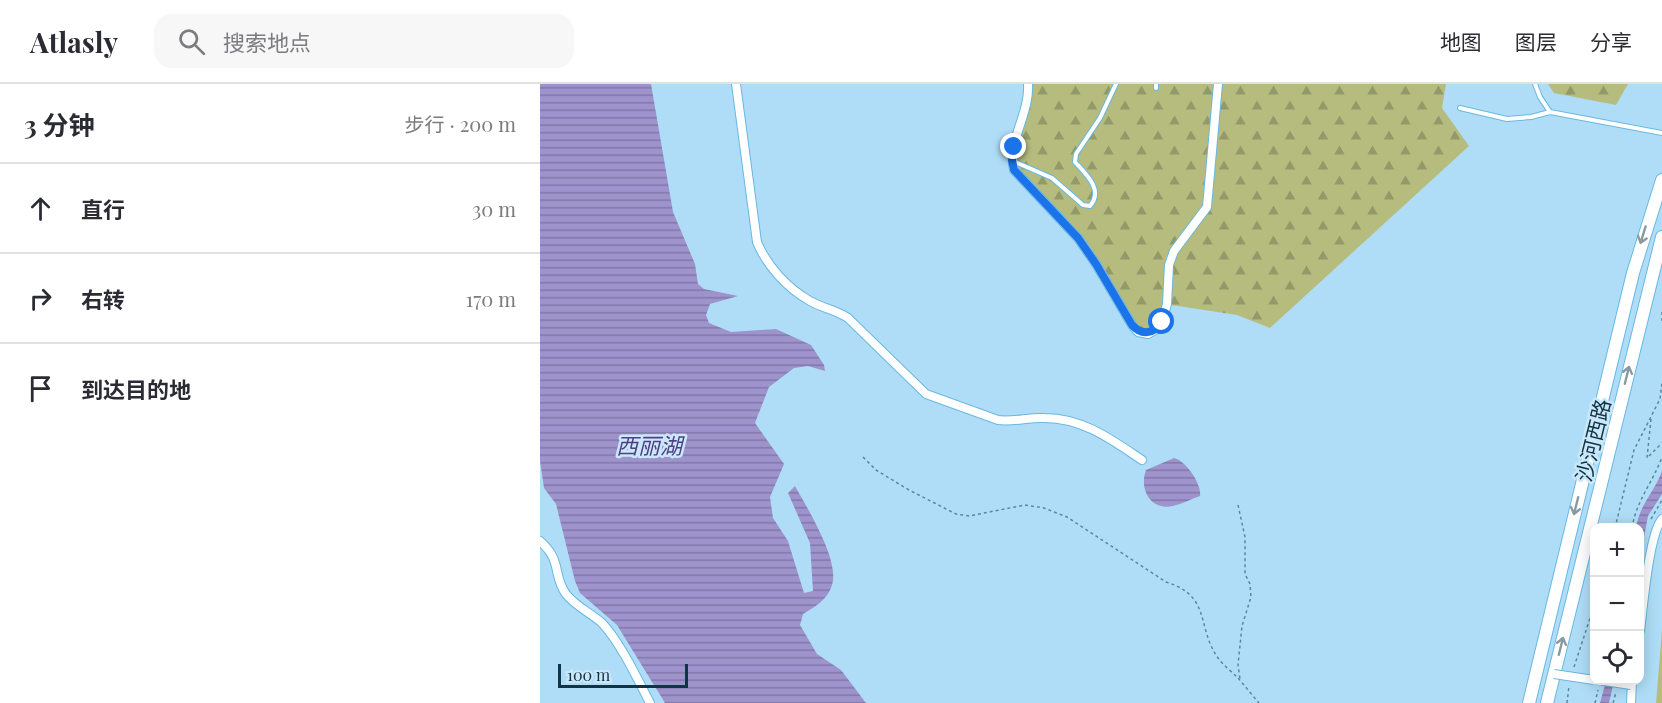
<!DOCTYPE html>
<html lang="zh">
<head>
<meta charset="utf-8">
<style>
  :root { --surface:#fff; --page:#f7f7f7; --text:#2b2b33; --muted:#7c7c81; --line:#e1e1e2 }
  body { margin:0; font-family:"Playfair Display","Noto Sans SC",serif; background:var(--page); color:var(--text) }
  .controls { position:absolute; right:18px; bottom:18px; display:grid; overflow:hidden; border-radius:12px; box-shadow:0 3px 15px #0003 }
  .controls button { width:54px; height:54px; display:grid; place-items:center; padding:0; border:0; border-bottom:2px solid var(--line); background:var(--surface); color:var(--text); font:30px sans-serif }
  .scale { position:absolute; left:18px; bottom:15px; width:130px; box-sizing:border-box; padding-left:6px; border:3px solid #113444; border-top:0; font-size:16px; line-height:21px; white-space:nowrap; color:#113444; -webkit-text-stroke:4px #cae8f9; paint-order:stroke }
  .stop { position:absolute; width:18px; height:18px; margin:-14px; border:4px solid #1a73e8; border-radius:50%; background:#fff }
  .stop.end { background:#1a73e8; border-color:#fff; box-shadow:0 2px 6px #0008 }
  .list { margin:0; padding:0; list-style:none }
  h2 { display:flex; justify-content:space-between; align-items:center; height:78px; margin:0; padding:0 24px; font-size:26px }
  h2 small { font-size:20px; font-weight:400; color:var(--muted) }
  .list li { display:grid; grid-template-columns:39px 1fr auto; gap:18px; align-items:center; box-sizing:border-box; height:90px; padding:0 24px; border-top:2px solid var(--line) }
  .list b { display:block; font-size:22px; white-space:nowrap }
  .list em { font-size:20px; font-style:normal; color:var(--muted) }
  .icon { flex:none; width:33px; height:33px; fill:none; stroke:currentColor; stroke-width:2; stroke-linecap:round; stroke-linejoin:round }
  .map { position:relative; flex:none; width:1122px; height:619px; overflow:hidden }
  header { display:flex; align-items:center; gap:36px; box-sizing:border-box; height:84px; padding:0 30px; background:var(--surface); border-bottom:2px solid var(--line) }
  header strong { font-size:28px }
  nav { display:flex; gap:33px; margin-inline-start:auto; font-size:21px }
  .search { width:420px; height:54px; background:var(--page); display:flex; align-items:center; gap:15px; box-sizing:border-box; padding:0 21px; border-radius:18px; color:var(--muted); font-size:22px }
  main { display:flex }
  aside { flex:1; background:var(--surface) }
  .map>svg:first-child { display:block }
</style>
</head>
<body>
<header>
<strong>Atlasly</strong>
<div class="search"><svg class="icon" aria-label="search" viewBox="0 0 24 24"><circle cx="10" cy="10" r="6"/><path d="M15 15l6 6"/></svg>搜索地点</div>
<nav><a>地图</a><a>图层</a><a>分享</a></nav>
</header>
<main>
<aside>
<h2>3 分钟<small>步行 · 200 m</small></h2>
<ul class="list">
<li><svg class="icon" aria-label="ahead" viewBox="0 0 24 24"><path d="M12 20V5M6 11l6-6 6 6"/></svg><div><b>直行</b></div><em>30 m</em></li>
<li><svg class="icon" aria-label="right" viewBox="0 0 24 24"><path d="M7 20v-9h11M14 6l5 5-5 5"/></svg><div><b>右转</b></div><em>170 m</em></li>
<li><svg class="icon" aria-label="arrive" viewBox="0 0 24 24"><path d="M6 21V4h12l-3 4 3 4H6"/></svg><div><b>到达目的地</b></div></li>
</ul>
</aside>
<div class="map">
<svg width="1122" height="619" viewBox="0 0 1122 619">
  <defs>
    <pattern id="forest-firs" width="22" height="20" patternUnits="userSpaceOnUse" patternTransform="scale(1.5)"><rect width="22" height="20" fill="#b6bc7e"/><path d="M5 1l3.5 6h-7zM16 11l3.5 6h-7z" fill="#939a69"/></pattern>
    <pattern id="water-rules" width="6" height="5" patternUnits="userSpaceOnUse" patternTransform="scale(1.5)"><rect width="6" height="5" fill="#9e93cc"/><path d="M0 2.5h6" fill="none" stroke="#7f79a7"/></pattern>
  </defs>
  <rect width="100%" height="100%" fill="#afddf7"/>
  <path fill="url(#forest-firs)" d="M490,0H906L902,24L929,62L730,244L697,231L625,220L620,237L608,247L599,246L557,179L476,85V64Z
    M1008,0H1088L1076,21L1014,9Z
    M1122,546V619H1116Z"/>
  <path fill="url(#water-rules)" d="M0,0H111L133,128L155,180L158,200L164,205L198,212L170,220L166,231L169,239L191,248L236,245L271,261L284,281L285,287L268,282L254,284L229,303L215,339L244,380L230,413L233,434L248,457L264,509L273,507L270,459L248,409L255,402C267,424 300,476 292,501C288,515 275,523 263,530L260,541L277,570L301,586L326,619H125L77,541L40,509L35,497L16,420L4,404L0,377Z
    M634,374C646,377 662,400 660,412C651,415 642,420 633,422C610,427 599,405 606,386Z
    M1122,387V410L1108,432L1100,474V444L1096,443C1101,418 1114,409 1122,387Z
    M1066,597H1074L1069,619H1060Z"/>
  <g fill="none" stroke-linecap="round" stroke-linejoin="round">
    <g stroke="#68b8e2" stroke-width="6">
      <path id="service" d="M616,0V4
        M995,0L1000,13L1010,28
        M920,24L967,35L991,33L1010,28L1122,49
        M475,78L512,94L543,121L550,122C564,106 546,90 535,78L536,70L560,34L576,0"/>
    </g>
    <g stroke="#68b8e2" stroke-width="10">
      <path id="minor" d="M196,0L217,158C227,182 247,204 270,217C282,224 296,226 308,234L386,310L458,336C474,338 489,333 505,334C543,334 572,356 602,376
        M488,0C490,30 467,57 474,86L538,154L556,180L592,241L598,248L608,250L617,245L622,238L627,220L629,181L634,167L667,123L678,0
        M0,457C23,477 12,491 26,510C35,522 51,529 62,539C80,558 98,596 110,619
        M1100,547C1103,524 1109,450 1122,435
        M1091,619L1092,596"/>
    </g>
    <g stroke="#68b8e2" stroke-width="14">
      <path id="primary" d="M989,619L1093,189L1122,96
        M1007,619L1122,153"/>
    </g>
    <path stroke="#5e869b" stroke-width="1.5" stroke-dasharray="3 3" stroke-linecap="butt" d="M1122,228V239
      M1111,335L1107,374L1122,359
      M323,373L336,386L369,406L416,430L429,432L485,421L504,424L527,433L626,498C672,512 656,543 678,574C683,581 692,588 698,594C705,602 712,611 719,619
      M698,421L705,453V490L710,500L711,513L702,542L698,581L700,595
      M1111,435L1122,416
      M1075,444L1094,366L1120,315L1122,299
      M1092,444C1096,417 1113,398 1122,373
      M1034,583L1054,522
      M1027,619L1029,602
      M1055,619L1058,606
      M1073,619L1076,608"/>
    <use href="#service" stroke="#fff" stroke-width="4"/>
    <use href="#minor" stroke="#fff" stroke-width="8"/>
    <use href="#primary" stroke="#fff" stroke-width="12"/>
    <g stroke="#68b8e2" stroke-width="10" stroke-linecap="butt">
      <path id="minor-bridge" d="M1014,590L1054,596
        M1058,596L1091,601"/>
    </g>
    <use href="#minor-bridge" stroke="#fff" stroke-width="8"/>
  </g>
  <defs><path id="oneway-shaft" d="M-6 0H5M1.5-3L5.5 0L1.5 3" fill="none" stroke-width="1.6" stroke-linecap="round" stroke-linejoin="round" transform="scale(1.5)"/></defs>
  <g stroke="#889aa2">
    <use href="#oneway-shaft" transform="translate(1103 151) rotate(107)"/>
    <use href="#oneway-shaft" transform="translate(1087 291) rotate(-76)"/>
    <use href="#oneway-shaft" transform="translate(1036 422) rotate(104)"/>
    <use href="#oneway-shaft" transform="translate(1021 562) rotate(-76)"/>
  </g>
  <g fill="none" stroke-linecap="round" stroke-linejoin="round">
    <path stroke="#1a73e8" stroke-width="8" d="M474,63L472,76L474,86L538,154L556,180L592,241C602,252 613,250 622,238"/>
  </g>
  <g text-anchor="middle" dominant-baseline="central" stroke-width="5" stroke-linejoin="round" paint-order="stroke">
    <g font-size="21" fill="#113444" stroke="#cae8f9">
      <text transform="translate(1052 356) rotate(-76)">沙河西路</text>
    </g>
    <g font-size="22" font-style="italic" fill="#513f86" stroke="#cae8f9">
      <text x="109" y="361">西丽湖</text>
    </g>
  </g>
</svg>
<div class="controls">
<button>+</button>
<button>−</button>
<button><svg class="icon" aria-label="locate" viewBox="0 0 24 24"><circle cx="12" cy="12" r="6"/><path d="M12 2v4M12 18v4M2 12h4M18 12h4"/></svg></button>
</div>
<div class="scale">100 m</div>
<div class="stop" style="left:622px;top:238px"></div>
<div class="stop end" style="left:474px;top:63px"></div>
</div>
</main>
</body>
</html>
